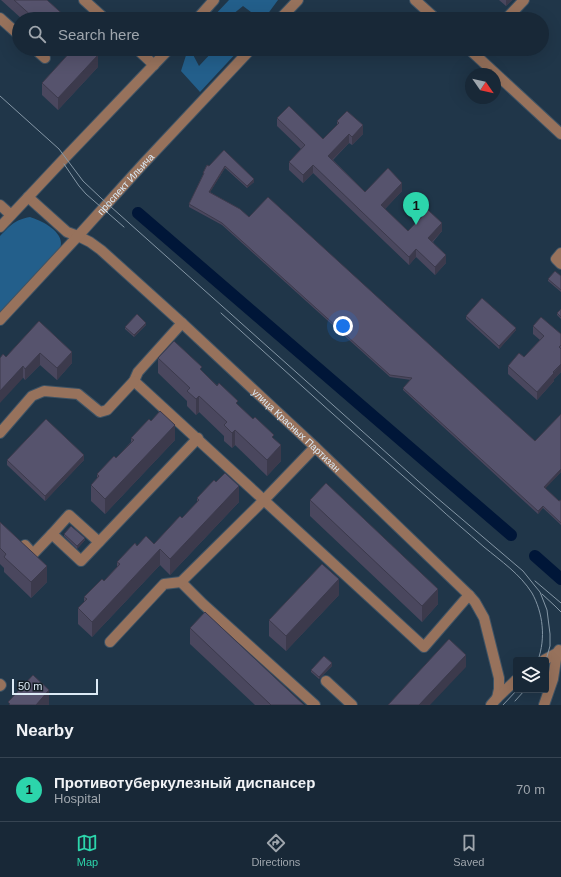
<!DOCTYPE html>
<html lang="en">
<head>
<meta charset="utf-8">
<style>
  :root { --surface:#182837; --page:#253442; --text:#f1f3f6; --muted:#9fa6ad; --line:#364452; --accent:#2cd5ab }
  body { margin:0; font-family:Arial,sans-serif; background:var(--page); color:var(--text) }
  .controls { position:absolute; right:12px; bottom:12px; display:grid; overflow:hidden; border-radius:4px; box-shadow:0 4px 16px #0002 }
  .controls button { width:36px; height:36px; display:grid; place-items:center; padding:0; border:0; border-bottom:1px solid var(--line); background:var(--surface); color:var(--text); font:20px sans-serif }
  .compass { position:absolute; left:465px; top:68px; width:36px; height:36px; border-radius:50%; background:var(--surface); box-shadow:0 4px 16px #0002; rotate:124deg }
  .scale { position:absolute; left:12px; bottom:10px; width:86px; box-sizing:border-box; padding-left:4px; border:2px solid #dceaf5; border-top:0; font-size:11px; line-height:14px; white-space:nowrap; color:#dceaf5; -webkit-text-stroke:3px #131d25; paint-order:stroke }
  .you { position:absolute; left:343px; top:326px; width:14px; height:14px; margin:-10px; border:3px solid #fff; border-radius:50%; background:#1a73e8; box-shadow:0 0 0 6px #1a73e833 }
  .badge { display:grid; place-items:center; width:26px; height:26px; border-radius:50%; background:var(--accent); color:#111; font-size:13px; font-weight:700 }
  .pin { position:absolute; translate:-50% -33px; filter:drop-shadow(0 1px 2px #0008) }
  .pin::after { content:''; position:absolute; top:21px; width:14px; height:12px; background:inherit; clip-path:polygon(0 0,100% 0,50% 100%) }
  .list { margin:0; padding:0; list-style:none }
  h2 { display:flex; justify-content:space-between; align-items:center; height:52px; margin:0; padding:0 16px; font-size:17px }
  h2 small { font-size:13px; font-weight:400; color:var(--muted) }
  .list li { display:grid; grid-template-columns:26px 1fr auto; gap:12px; align-items:center; box-sizing:border-box; height:64px; padding:0 16px; border-top:1px solid var(--line) }
  .list b { display:block; font-size:15px; white-space:nowrap }
  .list p { margin:0; font-size:13px; white-space:nowrap; color:var(--muted) }
  .list em { font-size:13px; font-style:normal; color:var(--muted) }
  .icon { flex:none; width:22px; height:22px; fill:none; stroke:currentColor; stroke-width:2; stroke-linecap:round; stroke-linejoin:round }
  .map { position:relative; flex:none; width:561px; height:705px; overflow:hidden }
  .search { position:absolute; background:var(--surface); box-shadow:0 4px 16px #0002; left:12px; right:12px; top:12px; height:44px; display:flex; align-items:center; gap:10px; box-sizing:border-box; padding:0 14px; border-radius:22px; color:var(--muted); font-size:15px }
  .sheet { height:116px; background:var(--surface) }
  nav { display:flex; justify-content:space-around; align-items:center; box-sizing:border-box; height:56px; border-top:1px solid var(--line); background:var(--surface); font-size:11px; color:var(--muted) }
  nav a { display:grid; justify-items:center; gap:2px }
  nav .on { color:var(--accent) }
  .map>svg:first-child { display:block }
</style>
</head>
<body>
<div class="map">
<svg width="561" height="705" viewBox="0 0 561 705">
  <rect width="100%" height="100%" fill="#203649"/>
  <path fill="#235f8b" d="M229,0H278L264,19H244L251,12L243,6L227,19H211Z
    M188,49H190L199,66L215,49H240L200,92L181,71Z
    M30,217C40,220 61,230 61,243C61,246 60,248 60,250L0,312V236C11,225 14,220 30,217Z"/>
  <g fill="none" stroke-linecap="round" stroke-linejoin="round">
    <path stroke="#001638" stroke-width="12" d="M138,213L511,535
      M535,556L561,579"/>
    <g stroke="#3e5365" stroke-width="12">
      <g id="minor">
        <path d="M84,0L105,19"/>
        <path d="M415,0L436,19"/>
        <path d="M0,18L19,35"/>
        <path d="M197,19L214,0"/>
        <path d="M280,19L298,0"/>
        <path d="M506,19L524,0"/>
        <path d="M35,49L45,58"/>
        <path d="M137,49L154,65"/>
        <path d="M469,49L561,134"/>
        <path id="s1" d="M28,197L67,232L78,236L90,242L101,250L182,323L315,447L469,595L475,602L484,618L499,678V689L497,698L491,705"/>
        <path d="M0,205L11,215"/>
        <path d="M0,227L62,161L169,49"/>
        <path d="M561,253L556,259L561,264"/>
        <path id="s2" d="M0,320L78,236L144,163L251,49"/>
        <path d="M182,323L138,372L134,381L424,647L469,595"/>
        <path d="M0,433L32,396L44,391L78,394L100,412L107,410L134,381"/>
        <path d="M52,534L69,515L99,542"/>
        <path d="M25,545L33,554L52,534L81,561L198,438"/>
        <path d="M181,582L203,604L315,705"/>
        <path d="M110,642L164,584L181,582L264,500L315,447"/>
        <path d="M544,660L557,653L559,650"/>
        <path d="M326,681L352,705"/>
        <path d="M0,684L1,685L0,686"/>
        <path d="M497,698L516,680"/>
        <path d="M544,705L553,679L557,653"/>
      </g>
    </g>
    <use href="#minor" stroke="#97725c" stroke-width="10"/>
    <path stroke="#8496a5" stroke-width="1" d="M0,96L59,149L83,181L101,198L436,497L523,571L535,586L540,592L547,610L550,634V646L546,660
      M64,164L79,186L86,194L124,227
      M221,313C292,377 362,441 434,503C450,518 467,532 484,547C501,561 520,574 532,593C543,613 546,638 538,660
      M535,581L561,603
      M542,594L555,606L561,612
      M515,701L525,690
      M503,705L517,690"/>
  </g>
  <path fill="#4a475e" d="M1,0H47L68,19H22Z
    M499,0H512L506,6Z
    M98,67L58,110L42,95V83Z
    M277,118L323,139L337,125V121L363,134L352,145L349,143L333,160L365,192L402,191L385,209L408,231H442L433,242L446,263L435,275L416,257L409,265L313,173L303,183L289,170V162L301,149L277,126Z
    M224,150L254,182L247,188L225,168L210,192L249,217L561,472L545,488L559,501L561,500V525L543,508L538,514L403,390V388L411,380L390,377L222,225L189,207V204L203,175V173Z
    M561,276V292L548,281V279Z
    M561,309V319L557,315V313Z
    M466,316L516,330L499,349L466,319Z
    M39,321L72,363L57,380L40,365L25,380L6,357Z
    M146,325L134,337L125,329V327Z
    M533,326L561,334V372L554,379V381L537,400L508,374V366L524,357L540,340L533,334Z
    M158,358L202,371L238,405L281,461L267,476L235,445L232,448L224,441V436L199,412L196,415L187,406V401L158,373Z
    M131,438L175,440L105,514L91,501V485L97,479V474L116,458L131,442Z
    M7,460H84L45,501L7,465Z
    M197,498L239,502L170,575L160,565L92,637L78,624V608L84,602V597L104,581L117,567V562L137,546L154,544L182,518L197,503Z
    M310,500L438,604L422,622L310,516Z
    M0,522L47,582L31,598L4,572V568L0,564Z
    M64,534L85,540L77,549L64,536Z
    M339,595L286,651L269,636V620Z
    M190,628L304,705H255L190,644Z
    M332,666L319,679L311,672V670Z"/>
  <path fill="#3c3a4c" d="M506,0H512L506,6Z
    M98,55V67L58,110V98Z
    M363,125V134L352,145V137Z
    M349,134V143L328,164V156Z
    M313,165V173L303,183V175Z
    M225,166V168L209,194V192Z
    M254,179V182L247,188V186Z
    M402,183V191L381,213V205Z
    M442,223V231L428,246V238Z
    M416,249V257L409,265V257Z
    M446,255V263L435,275V267Z
    M146,323V325L134,337V335Z
    M516,328V330L499,349V346Z
    M72,352V363L57,380V368Z
    M40,353V365L25,380V369Z
    M561,364V372L554,379V381L537,400V392Z
    M23,366V378L0,403V391Z
    M199,396V412L196,415V399Z
    M175,425V440L105,514V499Z
    M235,430V445L232,448V433Z
    M281,445V461L267,476V460Z
    M84,455V460L45,501V496Z
    M561,469V472L544,490V487Z
    M239,486V502L170,575V559Z
    M543,506V508L538,514V511Z
    M85,538V540L77,549V546Z
    M160,549V565L92,637V622Z
    M47,566V582L31,598V582Z
    M339,579V595L286,651V636Z
    M438,589V604L422,622V606Z
    M466,655V667L430,705H419Z
    M332,663V666L319,679V677Z
    M49,690V705H36Z"/>
  <path fill="#56536d" stroke="#3c3a4c" d="M14,0H47L68,19H35Z
    M73,49H92L98,55L58,98L42,83Z
    M289,106L323,139L339,123L337,121L347,111L363,125L352,137L349,134L328,156L365,192L388,168L402,183L381,205L408,231L428,210L442,223L428,238L446,255L435,267L416,249L409,257L313,165L303,175L289,162L305,145L277,118Z
    M224,150L254,179L247,186L225,166L209,192L240,209L249,217L268,197L535,441L561,414V469L544,487L559,501L561,500V523L543,506L538,511L403,388L412,378L390,375L222,223L189,204L204,173H203L207,165L209,166Z
    M555,271L561,276V290L548,279Z
    M482,298L516,328L499,346L466,316Z
    M561,309V317L557,313Z
    M137,314L146,323L134,335L125,327Z
    M541,317L561,334V345L559,347L561,349V364L553,372L554,373L537,392L508,366L519,353L524,357L544,336L533,326Z
    M39,321L72,352L57,368L40,353L25,369L23,366L0,391V358L3,354L6,357Z
    M174,341L202,367L200,369L217,386L219,383L238,401L236,403L253,419L255,417L274,435L272,437L281,445L267,460L235,430L232,433L224,425L227,422L199,396L196,399L187,391L190,388L158,358Z
    M160,411L175,425L105,499L91,485L99,476L97,474L114,456L116,458L134,440L131,438L149,419L151,421Z
    M46,419L84,455L45,496L7,460Z
    M225,473L239,486L170,559L160,549L92,622L78,608L87,599L84,597L102,579L104,581L120,564L117,562L135,543L137,546L146,536L154,544L180,516L182,518L199,500L197,498L214,480L216,482Z
    M326,483L438,589L422,606L310,500Z
    M0,522L47,566L31,582L4,557L6,554L0,548Z
    M71,526L85,538L77,546L64,534Z
    M322,564L339,579L286,636L269,620Z
    M205,612L304,705H271L190,628Z
    M449,639L466,655L419,705H388Z
    M324,656L332,663L319,677L311,670Z
    M33,675L49,690L36,705H9L10,704L8,702Z"/>
  <g text-anchor="middle" dominant-baseline="central" stroke-width="3" stroke-linejoin="round" paint-order="stroke">
    <g font-size="10" fill="#dceaf5" stroke="#131d25">
      <text stroke="none"><textPath href="#s2" startOffset="185">проспект Ильича</textPath></text>
      <text stroke="none"><textPath href="#s1" startOffset="357">улица Красных Партизан</textPath></text>
    </g>
  </g>
</svg>
<div class="controls">
<button><svg class="icon" aria-label="layers" viewBox="0 0 24 24"><path d="M12 4l9 5-9 5-9-5zM3 14l9 5 9-5"/></svg></button>
</div>
<svg class="compass" viewBox="-18 -18 36 36"><path d="M0-13l5 13h-10z" fill="#e53935"/><path d="M0 13l5-13h-10z" fill="#9fa6ad"/></svg>
<div class="scale">50 m</div>
<div class="you"></div>
<div class="pin badge" style="left:416px;top:225px">1</div>
<div class="search"><svg class="icon" aria-label="search" viewBox="0 0 24 24"><circle cx="10" cy="10" r="6"/><path d="M15 15l6 6"/></svg>Search here</div>
</div>
<section class="sheet">
<h2>Nearby<small></small></h2>
<ul class="list">
<li><span class="badge">1</span><div><b>Противотуберкулезный диспансер</b><p>Hospital</p></div><em>70 m</em></li>
</ul>
</section>
<nav>
<a class="on"><svg class="icon" aria-label="map" viewBox="0 0 24 24"><path d="M3 6l6-2 6 2 6-2v14l-6 2-6-2-6 2zM9 4v14M15 6v14"/></svg>Map</a>
<a><svg class="icon" aria-label="directions" viewBox="0 0 24 24"><path d="M12 3l9 9-9 9-9-9zM9 14v-3h6M13 9l2 2-2 2"/></svg>Directions</a>
<a><svg class="icon" aria-label="saved" viewBox="0 0 24 24"><path d="M7 4h10v16l-5-4-5 4z"/></svg>Saved</a>
</nav>
</body>
</html>
